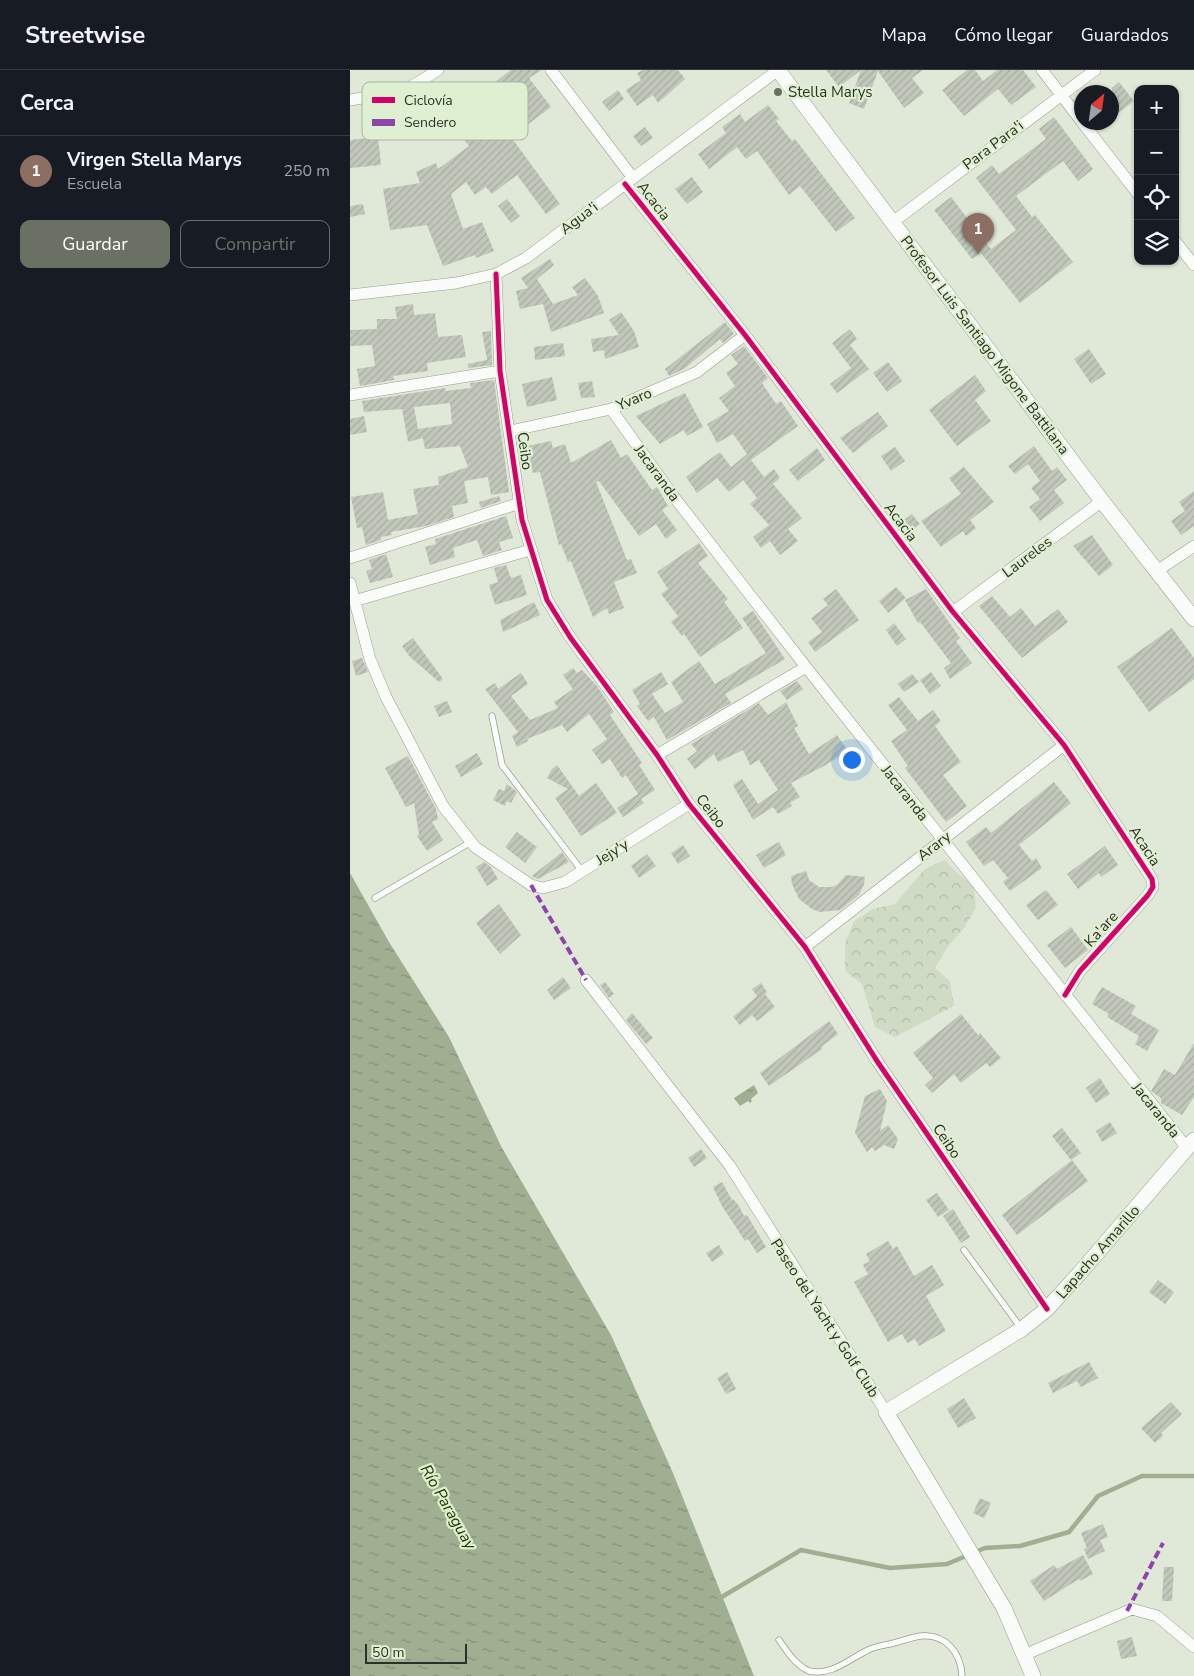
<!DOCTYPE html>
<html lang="es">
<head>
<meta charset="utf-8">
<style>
  :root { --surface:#171b24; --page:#242831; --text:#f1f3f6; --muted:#9ea1a6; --line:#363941; --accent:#6a7164 }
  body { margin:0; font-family:"Nunito Sans",sans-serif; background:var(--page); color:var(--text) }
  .controls { position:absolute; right:15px; top:15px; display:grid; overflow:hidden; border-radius:10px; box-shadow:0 1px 4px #0004 }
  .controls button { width:45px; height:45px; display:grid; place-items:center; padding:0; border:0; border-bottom:1px solid var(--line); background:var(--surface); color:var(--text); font:25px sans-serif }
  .compass { position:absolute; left:724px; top:15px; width:45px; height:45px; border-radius:50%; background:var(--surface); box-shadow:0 1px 4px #0004; rotate:29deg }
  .scale { position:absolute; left:15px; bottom:12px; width:102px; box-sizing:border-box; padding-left:5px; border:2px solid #2b3126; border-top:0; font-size:14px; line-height:18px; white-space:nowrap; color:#2b3126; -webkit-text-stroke:4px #dfefd1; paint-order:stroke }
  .you { position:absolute; left:501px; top:689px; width:18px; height:18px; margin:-12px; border:4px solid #fff; border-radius:50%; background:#1a73e8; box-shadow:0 0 0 8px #1a73e833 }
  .badge { display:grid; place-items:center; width:32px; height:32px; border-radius:50%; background:var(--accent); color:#fff; font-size:16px; font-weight:700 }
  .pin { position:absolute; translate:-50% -41px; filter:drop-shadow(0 1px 2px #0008) }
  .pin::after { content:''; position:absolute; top:26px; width:18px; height:15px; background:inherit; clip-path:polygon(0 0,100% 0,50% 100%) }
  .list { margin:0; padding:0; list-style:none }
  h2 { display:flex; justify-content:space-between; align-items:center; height:65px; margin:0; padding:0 20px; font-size:21px }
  h2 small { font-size:16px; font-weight:400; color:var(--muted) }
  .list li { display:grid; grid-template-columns:32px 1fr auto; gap:15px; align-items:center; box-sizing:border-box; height:70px; padding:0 20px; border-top:1px solid var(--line) }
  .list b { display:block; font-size:19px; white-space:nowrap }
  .list p { margin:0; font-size:16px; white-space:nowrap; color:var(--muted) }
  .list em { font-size:16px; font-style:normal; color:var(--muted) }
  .actions { display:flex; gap:10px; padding:15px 20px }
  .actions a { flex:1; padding:11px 0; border:1px solid var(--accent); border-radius:10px; text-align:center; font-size:18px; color:var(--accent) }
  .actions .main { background:var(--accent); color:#fff }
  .icon { flex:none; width:28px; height:28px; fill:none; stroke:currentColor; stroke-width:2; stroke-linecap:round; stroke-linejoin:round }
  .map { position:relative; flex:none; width:844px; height:1606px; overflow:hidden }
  header { display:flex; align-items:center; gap:30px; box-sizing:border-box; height:70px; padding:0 25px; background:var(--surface); border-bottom:1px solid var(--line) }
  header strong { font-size:24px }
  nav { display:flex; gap:28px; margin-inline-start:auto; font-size:18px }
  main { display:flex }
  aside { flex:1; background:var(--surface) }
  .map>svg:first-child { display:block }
</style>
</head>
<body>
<header>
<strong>Streetwise</strong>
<nav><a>Mapa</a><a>Cómo llegar</a><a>Guardados</a></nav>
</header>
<main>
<aside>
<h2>Cerca<small></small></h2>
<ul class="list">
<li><span class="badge" style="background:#8d6e63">1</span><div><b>Virgen Stella Marys</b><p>Escuela</p></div><em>250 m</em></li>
</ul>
<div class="actions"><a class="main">Guardar</a><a>Compartir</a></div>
</aside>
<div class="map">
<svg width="844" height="1606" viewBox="0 0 844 1606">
  <defs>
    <pattern id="forest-crowns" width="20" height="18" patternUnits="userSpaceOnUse" patternTransform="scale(1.25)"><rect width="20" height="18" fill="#cfdbc4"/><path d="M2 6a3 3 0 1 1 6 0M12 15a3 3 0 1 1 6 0" fill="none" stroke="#b2bca8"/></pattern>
    <pattern id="water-ripples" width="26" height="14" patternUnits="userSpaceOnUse" patternTransform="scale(1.25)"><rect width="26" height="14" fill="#a0af92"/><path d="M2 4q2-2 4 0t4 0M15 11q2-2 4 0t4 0" fill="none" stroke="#838f77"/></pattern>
    <pattern id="building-hatch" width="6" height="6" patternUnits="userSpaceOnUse" patternTransform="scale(1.25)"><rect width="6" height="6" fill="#c1c8bb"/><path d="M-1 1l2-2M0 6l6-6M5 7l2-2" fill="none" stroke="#a6aca1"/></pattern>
  </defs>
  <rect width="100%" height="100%" fill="#e0e8d8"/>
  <path fill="url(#forest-crowns)" d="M595,790L605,801L624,816L626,838L614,858L599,875L585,898L600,911L604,936L545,967L525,957L512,914L495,901V874L504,851L523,839L545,834L575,799Z"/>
  <path fill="url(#water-ripples)" d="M0,803L39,872L99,967L152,1078L261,1265L323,1403L404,1606H0Z
    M404,1015L408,1023L401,1029L402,1031L400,1033L398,1031L390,1036L384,1028Z"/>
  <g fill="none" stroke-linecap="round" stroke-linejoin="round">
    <path stroke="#a0af92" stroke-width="4.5" d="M370,1528L451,1480L540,1498L597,1494L635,1478L670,1476L719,1462L748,1426L792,1406H844"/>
  </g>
  <path fill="url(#building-hatch)" fill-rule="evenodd" d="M161,0H192L179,8L201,37L161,67L210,134L196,144L167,105L142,124L136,117L125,125L116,112L101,124L113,159L132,152L144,181L126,188L125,185L93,196L77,155L40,160L33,119L70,113L66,102L86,93L88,99L119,76L104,56L99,60L91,49L86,53L79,44L93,33L102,45Z
    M293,0H328L335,9L308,33L303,25L287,36L276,20L291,10L287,3Z
    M476,0H573L562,8L574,23L554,38L528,1L514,39L499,33L511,0L489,17Z
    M617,0H625L633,11L647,0H673L686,17L661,35L648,19L614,46L592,20Z
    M769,12L784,31L762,48V18Z
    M268,20L274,29L259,41L252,32Z
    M418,35L429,49L426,51L442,71L445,69L505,148L486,162L450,116L439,125L407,81L396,89L387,77L359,99L348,84L376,63L372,57L390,44L395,52Z
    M704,47L743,99L728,111L713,91L666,126L682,147L685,145L723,192L670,233L631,183L622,189L584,140L601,127L641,179L666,160L626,108L642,95L649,104L696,69L689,59Z
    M295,57L303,68L291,76L283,66Z
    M28,67L31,95L0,98V70Z
    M342,107L353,122L337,134L325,119Z
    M157,129L170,146L161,153L148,136Z
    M13,134L15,144L0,147V136Z
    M200,189L204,195L187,209L203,234L228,225L222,217L235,208L248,226L254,243L201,262L193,234L170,239L166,221L178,218L171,208Z
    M63,234L64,245L85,243L88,267L112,265L116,287L77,293L78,301L43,306L44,310L10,316L7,299L25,296L22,275L0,276V260L27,259V249H47L45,237Z
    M271,242L284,261L289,277L255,289L254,280L243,282L241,269L269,265L259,250Z
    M375,252L384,264L373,273L370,269L334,299L319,306L315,299Z
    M500,259L507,269L500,275L519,299L487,323L480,314L501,298L482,273Z
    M141,261L142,295L118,298V294L137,290L132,262Z
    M213,273L215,286L185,290L184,277Z
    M394,276L418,308L412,313L426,334L431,331L448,356L401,390L414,407L424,399L430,408L423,414L452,448L438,459L448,471L430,485L420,471L411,478L403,467L419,455L400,434L407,428L393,410L379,422L367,408L347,423L336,407L370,382L381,397L397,384L383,364L367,373L357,354L379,341L369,328L385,316L376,303L388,294L381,285Z
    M739,279L756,304L741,314L724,289Z
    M538,292L552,311L537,322L523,303Z
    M625,305L636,321L625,330L641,351L607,376L579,340Z
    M202,307L207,330L177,337L172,314Z
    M144,310L159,422L141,425L138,407L114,411L118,433L102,436L104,447L76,456L41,462L42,465L31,467V470L16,475L12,457L7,458L1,427L33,422L38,450L68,444L63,419L89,415L88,407L118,397L110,376L75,379L73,368L58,372L52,339L14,342L12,331L95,318L96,321L121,318L120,313ZM100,333L102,354L68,359L64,337Z
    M242,311L245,327L231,328L228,313Z
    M335,323L353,357L337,366L334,360L310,374L286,346Z
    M528,342L538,356L503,383L490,368Z
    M14,346L17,362L0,365V349Z
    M261,370L271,388L277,384L302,420L307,417L318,436L312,440L327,460L316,469L306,454L289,466L249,411L246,412L277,490L281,489L287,503L264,512L274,538L259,544L257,538L243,547L221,491L218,492L211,474L209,475L190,402L183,403L177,376L201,371L203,378L215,374L221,393Z
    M684,376L702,401L707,397L717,410L704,420L714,433L690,451L679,437L690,429L681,418L690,411L678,394L665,404L658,396Z
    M545,377L555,391L541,401L531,386Z
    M467,378L475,390L448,411L439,400Z
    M614,397L644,432L620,450L626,458L616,466L613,461L591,477L571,451L611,424L599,408Z
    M844,421V456L831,465L821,451L835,441L829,432Z
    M149,426L151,431L131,438L129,432Z
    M562,444L570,454L559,463L551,452Z
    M156,446L163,468L149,472L152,480L133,486L127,470L103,478L105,487L80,495L75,477L86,474L85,469Z
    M742,465L763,495L749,506L723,476Z
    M349,473L358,486L348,493L378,529L374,532L393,558L350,587L334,564L332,566L321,552L328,546L311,524L318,519L307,502Z
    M36,484L43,507L20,513L16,501L22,499L19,490Z
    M156,495L161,508L171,505L177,525L145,535L139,515L148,512L144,498Z
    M546,517L556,528L538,543L529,531Z
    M486,519L509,550L465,582L458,572L472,562L461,548L478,535L473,529Z
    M576,519L610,568L606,571L622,593L600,609L594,598L601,593L570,552L568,553L555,530Z
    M642,526L660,547L671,538L685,556L708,539L718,552L672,588L629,536Z
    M184,532L190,545L153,562L150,550Z
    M403,541L435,589L375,624L381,633L317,670L304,647L298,651L287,636L290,634L282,620L311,602L318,614L302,624L315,643L333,632L321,612L349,591L365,614L416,583L392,548Z
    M544,553L556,569L547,576L536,560Z
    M822,558L844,588V609L799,642L767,597Z
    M63,568L93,609L89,612L60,587L52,576Z
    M12,588L18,602L6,606L2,591Z
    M223,598L227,603L232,600L247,616L264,642L260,645L292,693L289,695L305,720L291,729L294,733L273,747L267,738L288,724L276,705L272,708L260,689L252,694L242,680L257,669L239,644L217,662L212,655L177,669L178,671L167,677L162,666L168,662L135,619L145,613L148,619L171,603L178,614L161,626L180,650L208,638L204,632L223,619L213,605Z
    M581,602L591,616L580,624L570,610Z
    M562,604L569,612L554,622L548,614Z
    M447,611L453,619L437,630L430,621Z
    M549,627L568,651L583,640L591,651L585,656L611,692L593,705L617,736L596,752L555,698L558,696L541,671L557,660L538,635Z
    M97,631L102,642L89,647L84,636Z
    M436,632L448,656L444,658L459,684L487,665L498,681L474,696L441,713L450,727L440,733L442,736L428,744L423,737L403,750L383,715L392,709L408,734L428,720L409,690L400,695L393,680L368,692L364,684L345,699L337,689L347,681L341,674L409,633L418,645Z
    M127,683L133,694L111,707L105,696Z
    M58,686L86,739L88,749L82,752L93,770L77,781L67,766L69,765L64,733L56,737L35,698Z
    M207,695L229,726L246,713L267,743L231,766L205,728L218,719L197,708L202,699Z
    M704,712L721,733L669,775L682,791L686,788L692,798L660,821L653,812L658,808L643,790L634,796L616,772L636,757L641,763Z
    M157,714L167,722L161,733L157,731L155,736L143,730L149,719L154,721Z
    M167,762L187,777L175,793L155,777Z
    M429,772L436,785L414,798L406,785Z
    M333,775L340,786L328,794L321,783Z
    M755,776L768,795L751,807L749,803L728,819L717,804Z
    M212,782L219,792L188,809L182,806Z
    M297,784L306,796L289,808L281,796Z
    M134,792L140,796L148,809L137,816L126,797Z
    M456,801L459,810L469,817H481L487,815L496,805L515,807L514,814L509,825L490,840L470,842L462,839L449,829L442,814L441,806Z
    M696,820L708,835L688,850L676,835Z
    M149,834L171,865L150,884L126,853Z
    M721,857L738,880L715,898L697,875Z
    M213,907L221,918L204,930L197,920Z
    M255,912L264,924L259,928L250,915Z
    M411,913L417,922L415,924L425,937L407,951L402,945L390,955L383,947L407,926L402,919Z
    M752,917L786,936L781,944L809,960L797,981L785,974L789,966L757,947L759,944L742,934Z
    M282,943L303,968L296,974L276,950Z
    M611,944L628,965L630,963L651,988L640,997L636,993L611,1013L604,1004L582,1023L575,1015L583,1008L563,983Z
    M479,951L488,964L471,977L472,979L419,1016L410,1003Z
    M844,973V1027L832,1045L811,1033V1028L801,1021L814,999L825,1005Z
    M750,1008L760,1024L746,1033L736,1018Z
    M530,1019L537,1031L530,1061L538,1055L548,1069L544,1079L534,1075L525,1081L522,1077L517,1082L505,1063L515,1026Z
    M760,1052L767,1063L752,1072L746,1061Z
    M712,1058L731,1083L721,1090L702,1066Z
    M351,1079L357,1088L344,1097L338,1088Z
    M722,1090L738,1111L667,1165L652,1145Z
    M372,1112L382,1130L383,1129L389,1136L394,1146L397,1145L416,1177L407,1183L398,1169L395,1171L372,1136L363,1117Z
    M587,1123L599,1140L588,1147L576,1130Z
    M603,1139L620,1167L611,1173L593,1146Z
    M538,1171L543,1179L547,1176L564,1206L582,1195L594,1215L576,1226L596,1261L569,1276L565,1269L557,1273L552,1264L538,1272L504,1212L518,1204L513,1195L520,1191L516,1184Z
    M369,1175L374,1184L362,1192L356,1183Z
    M808,1210L824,1222L815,1234L799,1222Z
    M739,1292L748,1308L731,1317L727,1311L703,1323L698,1313Z
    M377,1302L386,1319L376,1324L367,1308Z
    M614,1328L626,1348L608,1358L597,1339Z
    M821,1332L832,1344L811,1363L813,1366L805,1373L791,1358Z
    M630,1428L641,1433L634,1448L623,1443Z
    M753,1454L758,1467L750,1470L755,1481L738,1489L734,1479L737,1478L731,1463Z
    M733,1485L743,1504L730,1511L729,1509L694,1531L680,1511L704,1495L707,1499Z
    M814,1497H824L822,1531H812Z
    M782,1567L787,1586L771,1589L767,1571Z"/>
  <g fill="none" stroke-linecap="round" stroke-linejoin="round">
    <g stroke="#969c8f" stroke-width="7">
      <path id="lane" d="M142,646L152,695L232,801
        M25,828L121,772
        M614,1180L671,1258
        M429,1570C437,1581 445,1595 459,1601C482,1606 499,1589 518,1580C526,1576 536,1575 544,1573C553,1571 562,1567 571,1566C596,1564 611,1583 612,1606"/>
    </g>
    <g stroke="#969c8f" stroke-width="12">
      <path id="street" d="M201,0L283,108
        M692,0L732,52
        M0,30L54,21L88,0
        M732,52L788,124
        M275,114L395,265L603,542L714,675L802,809L803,817L798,825L730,901L715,925
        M543,152L745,0
        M825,171L844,195
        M146,204L150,301L172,450L197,530L220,567L307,685L339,734L455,877L527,991L697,1239
        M0,225L106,213L146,204L176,188L428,0
        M0,325L150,301
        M261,339L324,427L456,597L837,1078
        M160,361L261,339L347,302L395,265
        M0,488L170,433
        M807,501L844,476
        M0,513L20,589L36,627L93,736L125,777L181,815L193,818L215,812L339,734
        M4,531L180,480
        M603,542L752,431
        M307,685L456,597
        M455,877L714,675
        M236,910L380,1096L536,1342
        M674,1585L782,1539L807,1546L844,1577"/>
    </g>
    <g stroke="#969c8f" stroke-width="16">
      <path id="secondary" d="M428,0L752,431L844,549
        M683,1606L654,1538L536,1342L672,1259L697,1239L729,1204L844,1070"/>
    </g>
    <use href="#lane" stroke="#fafcf9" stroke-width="5.5"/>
    <use href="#street" stroke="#fafcf9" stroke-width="11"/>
    <use href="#secondary" stroke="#fafcf9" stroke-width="15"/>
    <path stroke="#8e44ad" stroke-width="4" stroke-dasharray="8 4" stroke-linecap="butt" d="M181,815L236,910
      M777,1541L813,1473"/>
    <g stroke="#dfefd1" stroke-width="8">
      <path id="cycleway" d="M275,114L395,265L603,542L714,675L802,809L803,817L798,825L730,901L715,925
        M146,204L150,301L172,450L197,530L220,567L307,685L339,734L455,877L527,991L697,1239"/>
    </g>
    <use href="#cycleway" stroke="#d6006c" stroke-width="5"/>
  </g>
  <circle fill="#6a7164" stroke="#dfefd1" stroke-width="2" cx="428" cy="22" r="5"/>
  <g text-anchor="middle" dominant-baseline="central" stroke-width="4.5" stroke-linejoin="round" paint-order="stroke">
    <g font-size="15" fill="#2b3126" stroke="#dfefd1" text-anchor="start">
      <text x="438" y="22">Stella Marys</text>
    </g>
    <g font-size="15" fill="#2b3126" stroke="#dfefd1">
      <text transform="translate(643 75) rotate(-37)">Para Para'i</text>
      <text transform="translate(304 131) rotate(53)">Acacia</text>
      <text transform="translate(229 148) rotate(-37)">Agua'i</text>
      <text transform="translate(635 275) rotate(53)">Profesor Luis Santiago Migone Battilana</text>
      <text transform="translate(284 329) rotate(-23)">Yvaro</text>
      <text transform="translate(175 381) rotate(82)">Ceibo</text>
      <text transform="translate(307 403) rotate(54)">Jacaranda</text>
      <text transform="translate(551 452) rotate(53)">Acacia</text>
      <text transform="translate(677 487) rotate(-37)">Laureles</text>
      <text transform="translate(555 723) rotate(52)">Jacaranda</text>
      <text transform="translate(361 741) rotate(52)">Ceibo</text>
      <text transform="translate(584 776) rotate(-38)">Arary</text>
      <text transform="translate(795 776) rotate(57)">Acacia</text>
      <text transform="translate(262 782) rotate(-32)">Jejy'y</text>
      <text transform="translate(751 859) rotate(-48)">Ka'are</text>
      <text transform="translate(806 1040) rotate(51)">Jacaranda</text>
      <text transform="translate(597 1071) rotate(56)">Ceibo</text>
      <text transform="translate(748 1182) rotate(-49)">Lapacho Amarillo</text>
      <text transform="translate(475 1248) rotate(57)">Paseo del Yacht y Golf Club</text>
    </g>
    <g font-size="16" font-style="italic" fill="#213700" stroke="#dfefd1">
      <text transform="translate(98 1437) rotate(60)">Río Paraguay</text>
    </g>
  </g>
  <rect x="12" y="12" width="166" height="58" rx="8" fill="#dfefd1" stroke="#a9b69e" stroke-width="1"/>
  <rect x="22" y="27" width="23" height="6" fill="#d6006c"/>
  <rect x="22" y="49" width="23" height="7" fill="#8e44ad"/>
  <g font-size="14" fill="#2b3126">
    <text x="54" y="35">Ciclovía</text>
    <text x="54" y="57">Sendero</text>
  </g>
</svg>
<div class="controls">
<button>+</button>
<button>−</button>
<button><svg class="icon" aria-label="locate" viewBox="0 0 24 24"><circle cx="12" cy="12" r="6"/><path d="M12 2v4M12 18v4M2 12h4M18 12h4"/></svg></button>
<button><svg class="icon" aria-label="layers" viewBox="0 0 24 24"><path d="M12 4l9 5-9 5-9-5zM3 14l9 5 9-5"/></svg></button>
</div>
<svg class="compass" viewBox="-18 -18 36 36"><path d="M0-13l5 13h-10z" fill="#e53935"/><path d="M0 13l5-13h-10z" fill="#9ea1a6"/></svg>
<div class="scale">50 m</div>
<div class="you"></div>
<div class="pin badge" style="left:628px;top:184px;background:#8d6e63">1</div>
</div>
</main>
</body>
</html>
